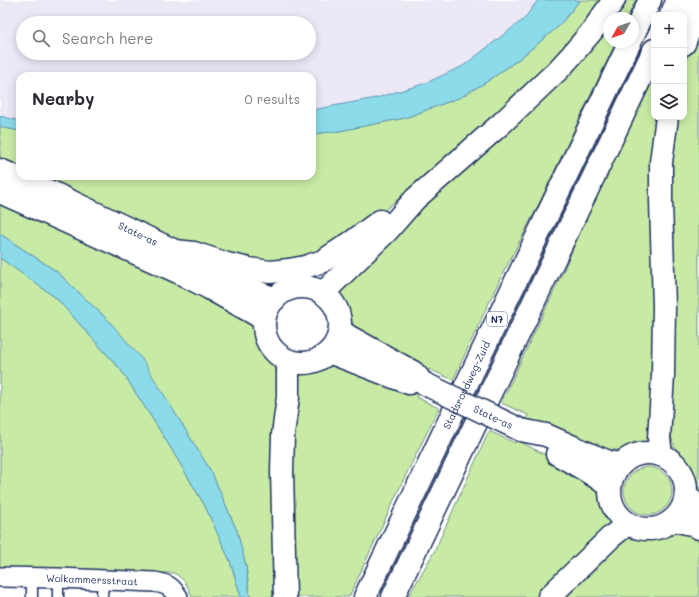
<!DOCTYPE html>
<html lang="en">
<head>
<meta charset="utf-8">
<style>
  :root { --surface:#fff; --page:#f2f2f3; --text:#2b2b33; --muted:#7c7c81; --line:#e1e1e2 }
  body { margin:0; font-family:Mali,sans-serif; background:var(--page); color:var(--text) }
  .controls { position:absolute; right:12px; top:12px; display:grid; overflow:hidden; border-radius:8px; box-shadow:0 2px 10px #0003 }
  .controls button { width:36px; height:36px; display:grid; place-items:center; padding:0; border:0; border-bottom:1px solid var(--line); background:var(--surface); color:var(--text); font:20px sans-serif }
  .compass { position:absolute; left:603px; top:12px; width:36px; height:36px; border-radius:50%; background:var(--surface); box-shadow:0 2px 10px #0003; rotate:230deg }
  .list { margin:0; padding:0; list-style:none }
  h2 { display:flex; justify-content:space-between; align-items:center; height:52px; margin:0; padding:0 16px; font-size:17px }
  h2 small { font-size:13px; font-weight:400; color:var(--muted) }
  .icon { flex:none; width:22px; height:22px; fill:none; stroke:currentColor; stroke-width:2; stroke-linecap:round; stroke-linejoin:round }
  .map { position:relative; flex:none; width:699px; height:597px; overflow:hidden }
  .search { position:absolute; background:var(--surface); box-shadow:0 2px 10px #0003; left:16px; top:16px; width:300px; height:44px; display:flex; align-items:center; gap:10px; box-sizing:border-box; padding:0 14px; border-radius:22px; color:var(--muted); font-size:15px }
  .panel { position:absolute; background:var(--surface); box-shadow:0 2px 10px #0003; left:16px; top:72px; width:300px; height:108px; border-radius:12px }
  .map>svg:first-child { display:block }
</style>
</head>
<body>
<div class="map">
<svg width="699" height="597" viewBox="0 0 699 597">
  <rect width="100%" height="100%" fill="#fff"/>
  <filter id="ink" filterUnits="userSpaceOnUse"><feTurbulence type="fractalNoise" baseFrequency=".025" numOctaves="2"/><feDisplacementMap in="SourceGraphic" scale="8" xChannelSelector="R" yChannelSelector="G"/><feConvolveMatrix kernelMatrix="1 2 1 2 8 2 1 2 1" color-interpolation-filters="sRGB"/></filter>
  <g filter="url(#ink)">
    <path fill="#ece8f6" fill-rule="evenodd" d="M0,0H557L498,59L312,123V76H20V125L0,121ZM23,23H309V53H23Z"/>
    <path fill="#c7eba5" stroke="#718d82" d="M580,0H605L556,63L384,211L355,233L329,251L272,264L183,243L37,176H312V134L339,131L405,118L461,97L488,81L519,59L559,26Z
      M620,0H636L627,18H609V42H616L536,210L500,279L453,380L429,369L427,373L355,328L352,322L349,312H346L340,300L334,293L426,203L472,165L509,131Z
      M699,19V490C696,481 694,471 689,463C686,460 683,457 680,454C671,444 670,434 671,421L668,200L674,117H684V68Z
      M654,78V117H660L654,212L652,445H641L635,448L633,445L624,449L618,450L604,449L575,440L526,420L528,415L501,403L563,272L590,209Z
      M0,127L20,131V169L0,160Z
      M0,199L147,265L249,321C255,329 255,339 259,348C265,359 274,365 279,377L280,597H250L246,566L237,531L212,473L180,421L109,321L56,271L0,234Z
      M0,258L56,298L121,370L166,440L205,506L230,561L241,597H192C187,584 185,580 174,573L0,569Z
      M335,366L402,389L413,394L415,391L418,393L416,397L439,408L401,485L349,597H292L289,514L297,372H304L317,369L318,372L329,367Z
      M489,431L515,443L517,440L559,462L598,491L603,505L605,504L611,518L615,524L540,597H408L435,550Z
      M624 491a24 24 0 1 1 48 0a24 24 0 1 1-48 0Z
      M682,532L699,535V597H559L617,544L630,538L655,540L675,533Z"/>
    <path fill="#8cdbea" stroke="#5f96b2" d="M538,0H580L559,26L519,59L488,81L461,97L405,118L339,131L312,134V110L376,98L426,83L463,66L524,19Z
      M0,116L16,120H20V131L0,127Z
      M0,234L56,271L109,321L142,359L212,473L237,531L246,566L250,597H241L230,561L205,506L166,440L121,370L56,298L0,258Z"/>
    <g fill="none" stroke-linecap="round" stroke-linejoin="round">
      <g stroke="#1b2f5e" stroke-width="13">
        <path id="lane" d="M32,597V578
          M58,597V578
          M102,597L103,580"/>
      </g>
      <g stroke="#1b2f5e" stroke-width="22">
        <g id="street">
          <path id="s1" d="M0,577L58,578L154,582C167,584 171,586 178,597"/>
        </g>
      </g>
      <g stroke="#1b2f5e" stroke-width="25">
        <path id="secondary" d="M686,496L699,506
          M674,520L691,524L699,528"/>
      </g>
      <g stroke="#1b2f5e" stroke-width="25">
        <g id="primary">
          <path id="s2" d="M0,170L51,192L175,251L194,263L242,286L275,299"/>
          <path d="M0,192L178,272L209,288L257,315L264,321"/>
          <circle cx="302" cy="325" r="38"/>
          <path d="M340,330L348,336L413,372L423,383"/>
          <path d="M329,352L409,383"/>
          <path d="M521,430L546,435L594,456L609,462L621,464"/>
          <circle cx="648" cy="491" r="38"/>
          <path d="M557,454C575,464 594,474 610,487"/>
        </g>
      </g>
      <g stroke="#1b2f5e" stroke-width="25">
        <g id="highway">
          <path d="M671,15L678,0"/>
          <path d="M633,35L650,0"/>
          <path d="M684,44L699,3"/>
          <path d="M175,251L194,253L227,264L249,269L270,272L289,270L305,267L323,261L352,242L380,221"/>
          <path d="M323,293L388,230L415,199L502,123L559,69L570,57L592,31L614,0"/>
          <path d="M661,455L659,438L663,375L664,307L661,200V162L667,117"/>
          <path d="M285,597L282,471L283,435L288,397V368L289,361"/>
          <path id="s3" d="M365,597L630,42"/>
          <path d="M393,597L654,50"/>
          <path d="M549,597L611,537L627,524"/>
        </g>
      </g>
      <use href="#lane" stroke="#fff" stroke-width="10"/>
      <use href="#street" stroke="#fff" stroke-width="19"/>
      <use href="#secondary" stroke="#fff" stroke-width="22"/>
      <use href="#primary" stroke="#fff" stroke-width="22"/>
      <use href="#highway" stroke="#fff" stroke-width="22"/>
      <g stroke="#1b2f5e" stroke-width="25" stroke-linecap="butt">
        <g id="primary-bridge">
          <path id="s4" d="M423,383L521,430"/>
        </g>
      </g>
      <use href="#primary-bridge" stroke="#fff" stroke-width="22"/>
    </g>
  </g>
  <g text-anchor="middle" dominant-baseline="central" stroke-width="3" stroke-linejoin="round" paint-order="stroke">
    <rect fill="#fff" stroke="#5f6d8e" stroke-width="1" x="487" y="312" width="20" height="14" rx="3"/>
    <g font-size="9" font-weight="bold" fill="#1b2f5e">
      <text x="497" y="319">N7</text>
    </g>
    <g font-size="10" fill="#1b2f5e" stroke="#fff">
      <text stroke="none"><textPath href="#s2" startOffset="152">State-as</textPath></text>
      <text stroke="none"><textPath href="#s3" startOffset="235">Stadsrondweg-Zuid</textPath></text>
      <text stroke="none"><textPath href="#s4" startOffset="78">State-as</textPath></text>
      <text stroke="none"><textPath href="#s1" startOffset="92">Wolkammersstraat</textPath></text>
    </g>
  </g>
</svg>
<div class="controls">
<button>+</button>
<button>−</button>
<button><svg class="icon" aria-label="layers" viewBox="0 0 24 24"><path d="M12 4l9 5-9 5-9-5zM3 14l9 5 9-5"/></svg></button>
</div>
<svg class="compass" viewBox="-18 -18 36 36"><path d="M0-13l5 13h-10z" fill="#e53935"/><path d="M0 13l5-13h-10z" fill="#7c7c81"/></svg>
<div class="search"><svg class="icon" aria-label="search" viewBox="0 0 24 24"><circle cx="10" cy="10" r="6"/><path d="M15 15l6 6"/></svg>Search here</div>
<section class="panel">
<h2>Nearby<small>0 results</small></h2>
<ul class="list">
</ul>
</section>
</div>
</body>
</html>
